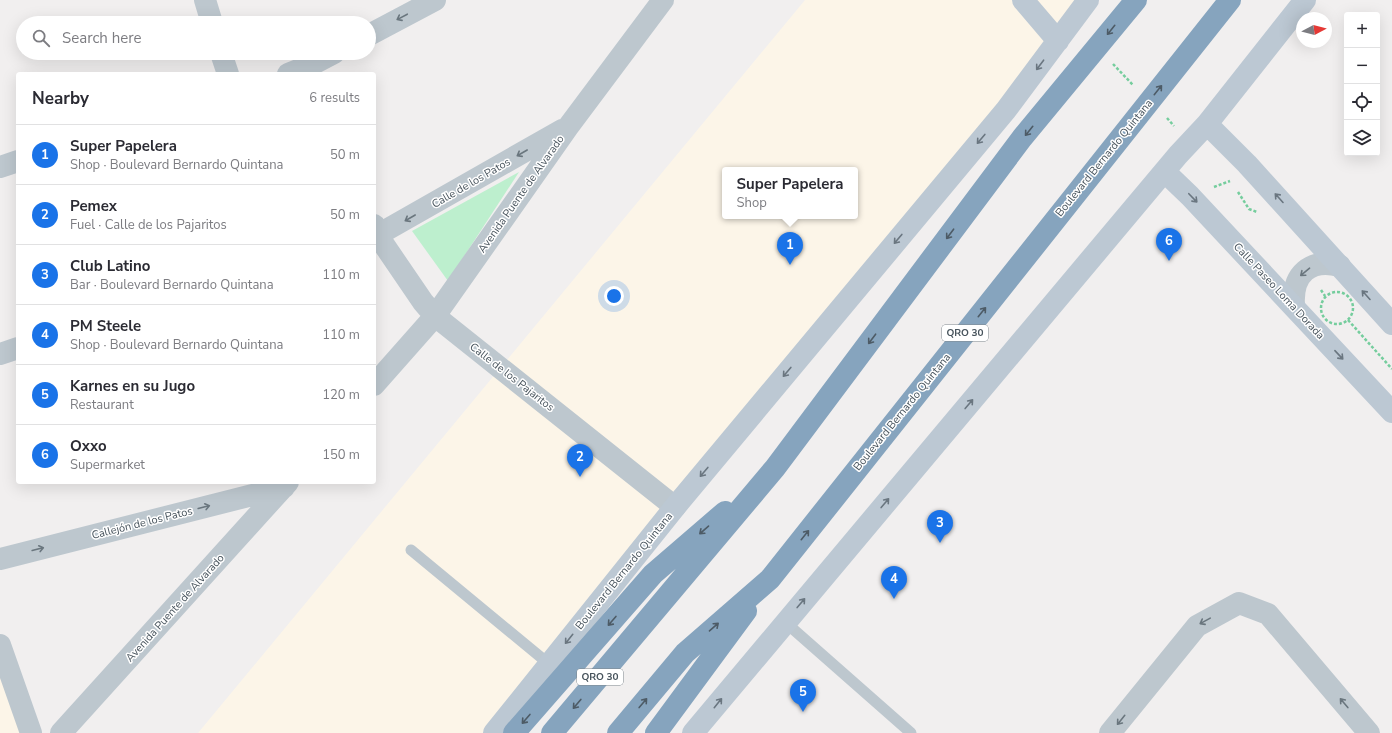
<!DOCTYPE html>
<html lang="en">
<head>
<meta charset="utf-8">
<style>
  :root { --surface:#fff; --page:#f7f7f7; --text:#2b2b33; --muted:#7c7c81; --line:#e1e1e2; --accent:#1a73e8 }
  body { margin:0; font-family:"Nunito Sans",sans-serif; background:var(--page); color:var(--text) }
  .controls { position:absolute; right:12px; top:12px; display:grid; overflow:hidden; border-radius:4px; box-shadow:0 4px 16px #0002 }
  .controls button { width:36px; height:36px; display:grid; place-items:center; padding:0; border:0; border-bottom:1px solid var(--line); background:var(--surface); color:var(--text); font:20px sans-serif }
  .compass { position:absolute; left:1296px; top:12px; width:36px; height:36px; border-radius:50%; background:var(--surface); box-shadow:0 4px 16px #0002; rotate:83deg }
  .you { position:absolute; left:614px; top:296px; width:14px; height:14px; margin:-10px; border:3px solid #fff; border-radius:50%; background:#1a73e8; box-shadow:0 0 0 6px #1a73e833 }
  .badge { display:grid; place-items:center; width:26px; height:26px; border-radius:50%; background:var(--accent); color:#fff; font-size:13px; font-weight:700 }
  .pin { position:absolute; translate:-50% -33px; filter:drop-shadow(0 1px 2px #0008) }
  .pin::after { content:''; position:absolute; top:21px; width:14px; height:12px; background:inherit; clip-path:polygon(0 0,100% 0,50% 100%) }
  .popup { position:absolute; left:722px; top:167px; width:136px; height:52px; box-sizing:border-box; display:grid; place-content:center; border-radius:4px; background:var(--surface); filter:drop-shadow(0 1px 3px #0005); font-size:13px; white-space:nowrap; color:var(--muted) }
  .popup b { font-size:15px; color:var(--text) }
  .popup::after { content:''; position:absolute; left:50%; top:100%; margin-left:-8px; border:8px solid transparent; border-top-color:var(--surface) }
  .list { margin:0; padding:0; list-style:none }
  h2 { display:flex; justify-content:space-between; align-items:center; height:52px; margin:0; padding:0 16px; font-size:17px }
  h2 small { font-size:13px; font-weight:400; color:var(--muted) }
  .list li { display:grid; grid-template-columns:26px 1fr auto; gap:12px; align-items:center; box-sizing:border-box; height:60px; padding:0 16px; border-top:1px solid var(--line) }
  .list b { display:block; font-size:15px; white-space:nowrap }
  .list p { margin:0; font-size:13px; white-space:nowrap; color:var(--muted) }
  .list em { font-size:13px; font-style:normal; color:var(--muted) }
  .icon { flex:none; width:22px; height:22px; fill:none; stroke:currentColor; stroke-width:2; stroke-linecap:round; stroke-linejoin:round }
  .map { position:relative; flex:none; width:1392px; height:733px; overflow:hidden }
  .search { position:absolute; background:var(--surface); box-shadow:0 4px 16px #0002; left:16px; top:16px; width:360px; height:44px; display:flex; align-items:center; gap:10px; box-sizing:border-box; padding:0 14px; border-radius:22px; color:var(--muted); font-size:15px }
  .panel { position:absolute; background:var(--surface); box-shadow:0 4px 16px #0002; left:16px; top:72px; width:360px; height:412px; border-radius:4px }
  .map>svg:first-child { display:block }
</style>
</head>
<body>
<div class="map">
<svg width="1392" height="733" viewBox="0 0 1392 733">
  <rect width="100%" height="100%" fill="#f1efef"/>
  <path fill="#fcf5e8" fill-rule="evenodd" d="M805,0H1088L494,733H198ZM725,170H855V216H725Z
    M0,633L37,733H0Z"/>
  <path fill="#bdefce" d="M519,172L448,281L412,231Z"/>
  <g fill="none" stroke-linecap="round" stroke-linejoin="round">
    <path stroke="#75cd9d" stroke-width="2.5" stroke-dasharray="3 2" stroke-linecap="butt" d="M1113,64L1133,85
      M1167,118L1174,126
      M1214,187L1230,181
      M1238,192L1249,209L1257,212
      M1321,290L1325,296
      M1321 308a16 16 0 1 1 32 0a16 16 0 1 1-32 0Z
      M1348,320L1392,369"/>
    <path stroke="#bdc7ce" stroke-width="11" d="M411,550L549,664
      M785,622L911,733"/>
    <path stroke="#bdc7ce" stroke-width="22" d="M205,0L212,23
      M369,35L435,0
      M221,53L228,74
      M288,74L313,64L334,53
      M0,167L18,161
      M374,225L378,236L423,302L435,316L675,507
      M374,237L562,130
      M1294,305C1292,274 1310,258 1340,266
      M0,354L18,348
      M374,385L435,316L568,127L663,0
      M0,559L284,487
      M0,645L31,733
      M61,733L288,482
      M1110,733L1197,626L1239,603L1268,614L1369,733"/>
    <path stroke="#bcc8d3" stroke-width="22" d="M1023,0L1058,41
      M1207,124L1247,164L1392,324
      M1165,172L1190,196L1392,412
      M494,733L675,507L1006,110L1088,0
      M693,733L1178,155L1207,124L1305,0"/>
    <path stroke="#86a4be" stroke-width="22" d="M514,733L653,574L725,512
      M552,733L775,468L1022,138L1136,0
      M618,733L685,653L770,579L1230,0
      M656,733L746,611"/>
  </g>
  <defs><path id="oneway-shaft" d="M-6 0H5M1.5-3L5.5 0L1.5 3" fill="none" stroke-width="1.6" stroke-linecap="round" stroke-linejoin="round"/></defs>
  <g stroke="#6a767e">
    <use href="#oneway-shaft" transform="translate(402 17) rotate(152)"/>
    <use href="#oneway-shaft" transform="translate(522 153) rotate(150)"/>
    <use href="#oneway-shaft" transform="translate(410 218) rotate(150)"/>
    <use href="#oneway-shaft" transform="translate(1305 272) rotate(140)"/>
    <use href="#oneway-shaft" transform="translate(204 507) rotate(-14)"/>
    <use href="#oneway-shaft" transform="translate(38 549) rotate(-14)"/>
    <use href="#oneway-shaft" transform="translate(1205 621) rotate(151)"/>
    <use href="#oneway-shaft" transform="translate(1344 703) rotate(-130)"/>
    <use href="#oneway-shaft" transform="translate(1121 720) rotate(129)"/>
  </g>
  <g stroke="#4d5b66">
    <use href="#oneway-shaft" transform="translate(1111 30) rotate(129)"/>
    <use href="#oneway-shaft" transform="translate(1158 90) rotate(-51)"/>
    <use href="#oneway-shaft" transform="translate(1029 131) rotate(129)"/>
    <use href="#oneway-shaft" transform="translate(950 234) rotate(127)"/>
    <use href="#oneway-shaft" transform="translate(982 312) rotate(-51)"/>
    <use href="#oneway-shaft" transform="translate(872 339) rotate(127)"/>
    <use href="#oneway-shaft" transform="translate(704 530) rotate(139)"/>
    <use href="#oneway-shaft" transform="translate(805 535) rotate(-51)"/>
    <use href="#oneway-shaft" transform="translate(612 621) rotate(131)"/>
    <use href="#oneway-shaft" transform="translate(714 627) rotate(-41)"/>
    <use href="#oneway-shaft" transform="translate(643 703) rotate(-50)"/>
    <use href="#oneway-shaft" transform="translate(577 704) rotate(130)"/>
    <use href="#oneway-shaft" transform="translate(526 719) rotate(131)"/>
  </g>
  <g stroke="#6a7680">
    <use href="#oneway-shaft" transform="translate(1040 65) rotate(127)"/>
    <use href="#oneway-shaft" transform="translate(981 139) rotate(130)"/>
    <use href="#oneway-shaft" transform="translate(1193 198) rotate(46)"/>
    <use href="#oneway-shaft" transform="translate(1279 198) rotate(-132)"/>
    <use href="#oneway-shaft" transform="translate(898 239) rotate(130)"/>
    <use href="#oneway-shaft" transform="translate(1366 295) rotate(-132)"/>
    <use href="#oneway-shaft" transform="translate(1339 355) rotate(47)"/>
    <use href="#oneway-shaft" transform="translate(787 372) rotate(130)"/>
    <use href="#oneway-shaft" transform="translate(969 404) rotate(-50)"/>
    <use href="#oneway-shaft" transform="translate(704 472) rotate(130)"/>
    <use href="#oneway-shaft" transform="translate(885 503) rotate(-50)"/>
    <use href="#oneway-shaft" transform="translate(801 603) rotate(-50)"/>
    <use href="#oneway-shaft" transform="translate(569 639) rotate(129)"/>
    <use href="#oneway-shaft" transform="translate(718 703) rotate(-51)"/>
  </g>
  <g text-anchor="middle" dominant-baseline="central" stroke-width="3" stroke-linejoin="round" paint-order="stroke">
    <g fill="#fff" stroke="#7e878d" stroke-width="1">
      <rect x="942" y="325" width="46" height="16" rx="3"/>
      <rect x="577" y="669" width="46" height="16" rx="3"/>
    </g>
    <g font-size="10" font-weight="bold" fill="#47535c">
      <text x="965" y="333">QRO 30</text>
      <text x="600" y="677">QRO 30</text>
    </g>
    <g font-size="11" fill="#47535c" stroke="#fff">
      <text transform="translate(1104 158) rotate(-51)">Boulevard Bernardo Quintana</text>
      <text transform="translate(471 183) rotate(-30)">Calle de los Patos</text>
      <text transform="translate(521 194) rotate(-55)">Avenida Puente de Alvarado</text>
      <text transform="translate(1279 291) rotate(47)">Calle Paseo Loma Dorada</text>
      <text transform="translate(512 377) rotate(38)">Calle de los Pajaritos</text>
      <text transform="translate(902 412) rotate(-51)">Boulevard Bernardo Quintana</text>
      <text transform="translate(142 523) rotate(-14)">Callejón de los Patos</text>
      <text transform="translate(624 571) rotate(-51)">Boulevard Bernardo Quintana</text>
      <text transform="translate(175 608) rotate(-48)">Avenida Puente de Alvarado</text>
    </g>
  </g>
</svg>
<div class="controls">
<button>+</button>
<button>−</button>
<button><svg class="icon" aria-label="locate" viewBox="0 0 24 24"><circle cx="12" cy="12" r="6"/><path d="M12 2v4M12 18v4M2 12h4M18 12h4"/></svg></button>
<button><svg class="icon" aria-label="layers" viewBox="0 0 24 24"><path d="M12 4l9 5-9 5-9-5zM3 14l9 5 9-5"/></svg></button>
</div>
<svg class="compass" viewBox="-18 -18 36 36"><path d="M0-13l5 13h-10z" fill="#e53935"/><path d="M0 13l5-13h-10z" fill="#7c7c81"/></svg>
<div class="you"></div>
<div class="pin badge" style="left:790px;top:265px">1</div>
<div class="popup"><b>Super Papelera</b>Shop</div>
<div class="pin badge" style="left:580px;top:477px">2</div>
<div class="pin badge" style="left:940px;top:543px">3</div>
<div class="pin badge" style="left:894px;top:599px">4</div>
<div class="pin badge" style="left:803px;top:712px">5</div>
<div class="pin badge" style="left:1169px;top:261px">6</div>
<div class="search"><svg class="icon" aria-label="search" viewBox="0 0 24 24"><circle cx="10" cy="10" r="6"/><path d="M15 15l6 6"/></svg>Search here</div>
<section class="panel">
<h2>Nearby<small>6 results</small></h2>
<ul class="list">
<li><span class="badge">1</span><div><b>Super Papelera</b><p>Shop · Boulevard Bernardo Quintana</p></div><em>50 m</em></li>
<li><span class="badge">2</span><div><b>Pemex</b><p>Fuel · Calle de los Pajaritos</p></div><em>50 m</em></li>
<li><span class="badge">3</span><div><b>Club Latino</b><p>Bar · Boulevard Bernardo Quintana</p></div><em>110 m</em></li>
<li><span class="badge">4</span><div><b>PM Steele</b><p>Shop · Boulevard Bernardo Quintana</p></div><em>110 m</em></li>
<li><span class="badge">5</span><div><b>Karnes en su Jugo</b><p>Restaurant</p></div><em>120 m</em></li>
<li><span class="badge">6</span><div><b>Oxxo</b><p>Supermarket</p></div><em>150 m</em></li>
</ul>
</section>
</div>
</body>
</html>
